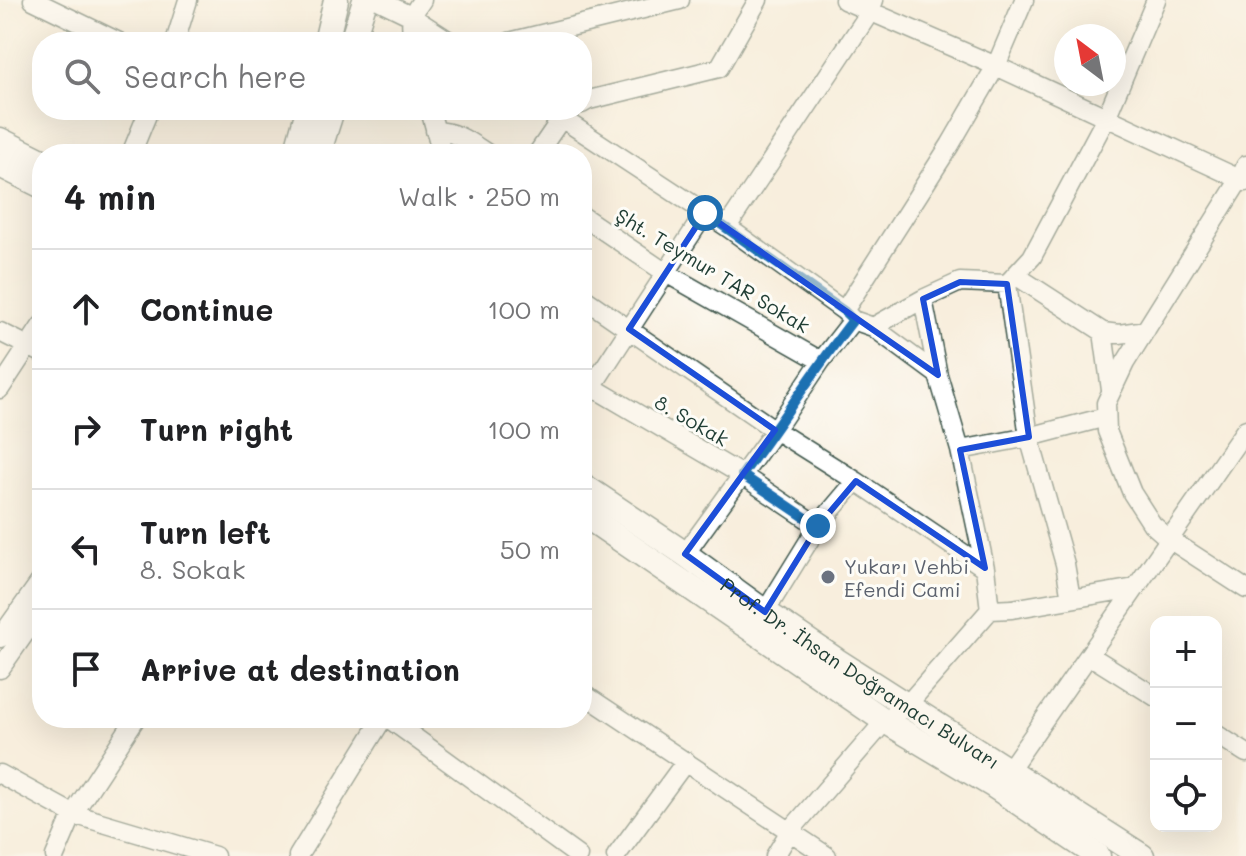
<!DOCTYPE html>
<html lang="en">
<head>
<meta charset="utf-8">
<style>
  :root { --surface:#fff; --page:#f6f6f6; --text:#202124; --muted:#757577; --line:#e0e0e0 }
  body { margin:0; font-family:Mali,sans-serif; background:var(--page); color:var(--text) }
  .controls { position:absolute; right:24px; bottom:24px; display:grid; overflow:hidden; border-radius:16px; box-shadow:0 8px 32px #0002 }
  .controls button { width:72px; height:72px; display:grid; place-items:center; padding:0; border:0; border-bottom:2px solid var(--line); background:var(--surface); color:var(--text); font:40px sans-serif }
  .compass { position:absolute; left:1054px; top:24px; width:72px; height:72px; border-radius:50%; background:var(--surface); box-shadow:0 8px 32px #0002; rotate:328deg }
  .stop { position:absolute; width:24px; height:24px; margin:-18px; border:6px solid #1f6fb2; border-radius:50%; background:#fff }
  .stop.end { background:#1f6fb2; border-color:#fff; box-shadow:0 2px 8px #0008 }
  .list { margin:0; padding:0; list-style:none }
  h2 { display:flex; justify-content:space-between; align-items:center; height:104px; margin:0; padding:0 32px; font-size:34px }
  h2 small { font-size:26px; font-weight:400; color:var(--muted) }
  .list li { display:grid; grid-template-columns:52px 1fr auto; gap:24px; align-items:center; box-sizing:border-box; height:120px; padding:0 32px; border-top:2px solid var(--line) }
  .list b { display:block; font-size:30px; white-space:nowrap }
  .list p { margin:0; font-size:26px; white-space:nowrap; color:var(--muted) }
  .list em { font-size:26px; font-style:normal; color:var(--muted) }
  .icon { flex:none; width:44px; height:44px; fill:none; stroke:currentColor; stroke-width:2; stroke-linecap:round; stroke-linejoin:round }
  .map { position:relative; flex:none; width:1246px; height:856px; overflow:hidden }
  .search { position:absolute; background:var(--surface); box-shadow:0 8px 32px #0002; left:32px; top:32px; width:560px; height:88px; display:flex; align-items:center; gap:20px; box-sizing:border-box; padding:0 28px; border-radius:32px; color:var(--muted); font-size:30px }
  .panel { position:absolute; background:var(--surface); box-shadow:0 8px 32px #0002; left:32px; top:144px; width:560px; height:584px; border-radius:32px }
  .map>svg:first-child { display:block }
</style>
</head>
<body>
<div class="map">
<svg width="1246" height="856" viewBox="0 0 1246 856">
  <rect width="100%" height="100%" fill="#fdfcf7"/>
  <filter id="ink" filterUnits="userSpaceOnUse"><feTurbulence type="fractalNoise" baseFrequency=".0125" numOctaves="2"/><feDisplacementMap in="SourceGraphic" scale="16" xChannelSelector="R" yChannelSelector="G"/><feConvolveMatrix kernelMatrix="1 2 1 2 8 2 1 2 1" color-interpolation-filters="sRGB"/></filter>
  <filter id="wash" filterUnits="userSpaceOnUse"><feTurbulence type="fractalNoise" baseFrequency=".006" numOctaves="4" result="noise"/><feDisplacementMap in="SourceGraphic" scale="32" xChannelSelector="R" yChannelSelector="G"/><feGaussianBlur stdDeviation="1.8" result="paint"/><feColorMatrix in="noise" values="0 0 0 0 0 0 0 0 0 0 0 0 0 0 0 0 0 1.4 0 .05"/><feComposite in="paint" operator="in"/></filter>
  <g filter="url(#wash)">
    <rect width="100%" height="100%" fill="#f8eedd"/>
  </g>
  <g filter="url(#ink)">
    <g fill="none" stroke-linecap="round" stroke-linejoin="round">
      <g stroke="#40584d" stroke-width="21">
        <path id="minor" d="M33,0L119,42
          M378,0L411,16L451,42
          M844,0L996,66L1246,182
          M175,42L188,0
          M414,42C409,22 410,17 422,0
          M509,42L680,0
          M582,104L589,100L719,68L758,0
          M430,110L442,154
          M549,110L727,227L844,311L853,320L873,327L938,375
          M435,131C456,131 471,143 488,154
          M131,154L149,110
          M537,154L561,119L569,112
          M1246,165L1240,179L1125,363L1106,403L1107,431L1132,493L1152,524L1169,539L1246,589
          M582,216L666,273L821,361
          M727,227L870,12L874,0
          M1015,275L1103,332
          M1007,284L1029,437L1065,564L1071,599
          M582,297L775,430L856,481L985,568
          M844,311L950,145L996,66L1024,0
          M873,327L923,299L960,282L1007,284L1032,257L1106,118L1156,0
          M0,332L42,353
          M582,381L742,475L818,526
          M0,389L42,325
          M1111,390L1103,332L1119,334L1146,330
          M582,402L705,213
          M960,450L1029,437L1106,417
          M685,554L775,430L821,361L853,320
          M990,610L1012,609L1135,588
          M765,612L818,526L856,481
          M0,638L42,579
          M1089,655L1156,697
          M0,669L42,609
          M582,693L827,856
          M388,718L578,856
          M1216,734L1246,753
          M1009,770L1246,429
          M0,774L73,814L215,856
          M55,856L73,814L136,718
          M298,856L383,718
          M616,856L686,761
          M775,856L790,831L885,721L907,705L990,610L985,568L960,450L938,375L923,299"/>
      </g>
      <g stroke="#40584d" stroke-width="27">
        <g id="major">
          <path d="M326,42L336,0"/>
          <path d="M352,42L365,0"/>
          <path d="M0,140L42,161"/>
          <path d="M296,154L308,110"/>
          <path d="M318,154L332,110"/>
          <path d="M0,165L42,186"/>
          <path id="s1" d="M582,485L685,554L765,612L836,660L1142,856"/>
          <path d="M582,513L885,721L994,786L1098,856"/>
        </g>
      </g>
      <use href="#minor" stroke="#fff" stroke-width="18"/>
      <use href="#major" stroke="#fff" stroke-width="24"/>
    </g>
  </g>
  <g fill="none" stroke-linecap="round" stroke-linejoin="round" filter="url(#ink)">
    <path stroke="#1f6fb2" stroke-width="10" d="M705,213L844,311L853,320C814,370 780,424 742,475L818,526"/>
  </g>
  <path d="M0 0H1246V856H0ZM705,213L938,375L923,299L960,282L1007,284L1029,437L960,450L985,568L856,481L818,526L765,612L685,554L775,430L629,329Z" fill="#f8eedd" fill-opacity=".55" fill-rule="evenodd"/>
  <path fill="none" stroke="#1d4ed8" stroke-width="6" stroke-linejoin="round" d="M705,213L938,375L923,299L960,282L1007,284L1029,437L960,450L985,568L856,481L818,526L765,612L685,554L775,430L629,329Z"/>
  <circle fill="#6b7280" stroke="#fdfcf7" stroke-width="3" cx="828" cy="577" r="8"/>
  <g text-anchor="middle" dominant-baseline="central" stroke-width="6" stroke-linejoin="round" paint-order="stroke">
    <g font-size="20" fill="#1f3d34" stroke="#fdfcf7">
      <text transform="translate(713 270) rotate(31)">Şht. Teymur TAR Sokak</text>
      <text transform="translate(692 420) rotate(30)">8. Sokak</text>
      <text stroke="none"><textPath href="#s1" startOffset="336">Prof. Dr. İhsan Doğramacı Bulvarı</textPath></text>
    </g>
    <g font-size="20" fill="#5b616d" stroke="#fdfcf7" text-anchor="start">
      <text x="844" y="566">Yukarı Vehbi<tspan x="844" dy="23">Efendi Cami</tspan></text>
    </g>
  </g>
</svg>
<div class="controls">
<button>+</button>
<button>−</button>
<button><svg class="icon" aria-label="locate" viewBox="0 0 24 24"><circle cx="12" cy="12" r="6"/><path d="M12 2v4M12 18v4M2 12h4M18 12h4"/></svg></button>
</div>
<svg class="compass" viewBox="-18 -18 36 36"><path d="M0-13l5 13h-10z" fill="#e53935"/><path d="M0 13l5-13h-10z" fill="#757577"/></svg>
<div class="stop" style="left:705px;top:213px"></div>
<div class="stop end" style="left:818px;top:526px"></div>
<div class="search"><svg class="icon" aria-label="search" viewBox="0 0 24 24"><circle cx="10" cy="10" r="6"/><path d="M15 15l6 6"/></svg>Search here</div>
<section class="panel">
<h2>4 min<small>Walk · 250 m</small></h2>
<ul class="list">
<li><svg class="icon" aria-label="ahead" viewBox="0 0 24 24"><path d="M12 20V5M6 11l6-6 6 6"/></svg><div><b>Continue</b></div><em>100 m</em></li>
<li><svg class="icon" aria-label="right" viewBox="0 0 24 24"><path d="M7 20v-9h11M14 6l5 5-5 5"/></svg><div><b>Turn right</b></div><em>100 m</em></li>
<li><svg class="icon" aria-label="left" viewBox="0 0 24 24"><path d="M17 20v-9H6M10 6l-5 5 5 5"/></svg><div><b>Turn left</b><p>8. Sokak</p></div><em>50 m</em></li>
<li><svg class="icon" aria-label="arrive" viewBox="0 0 24 24"><path d="M6 21V4h12l-3 4 3 4H6"/></svg><div><b>Arrive at destination</b></div></li>
</ul>
</section>
</div>
</body>
</html>
